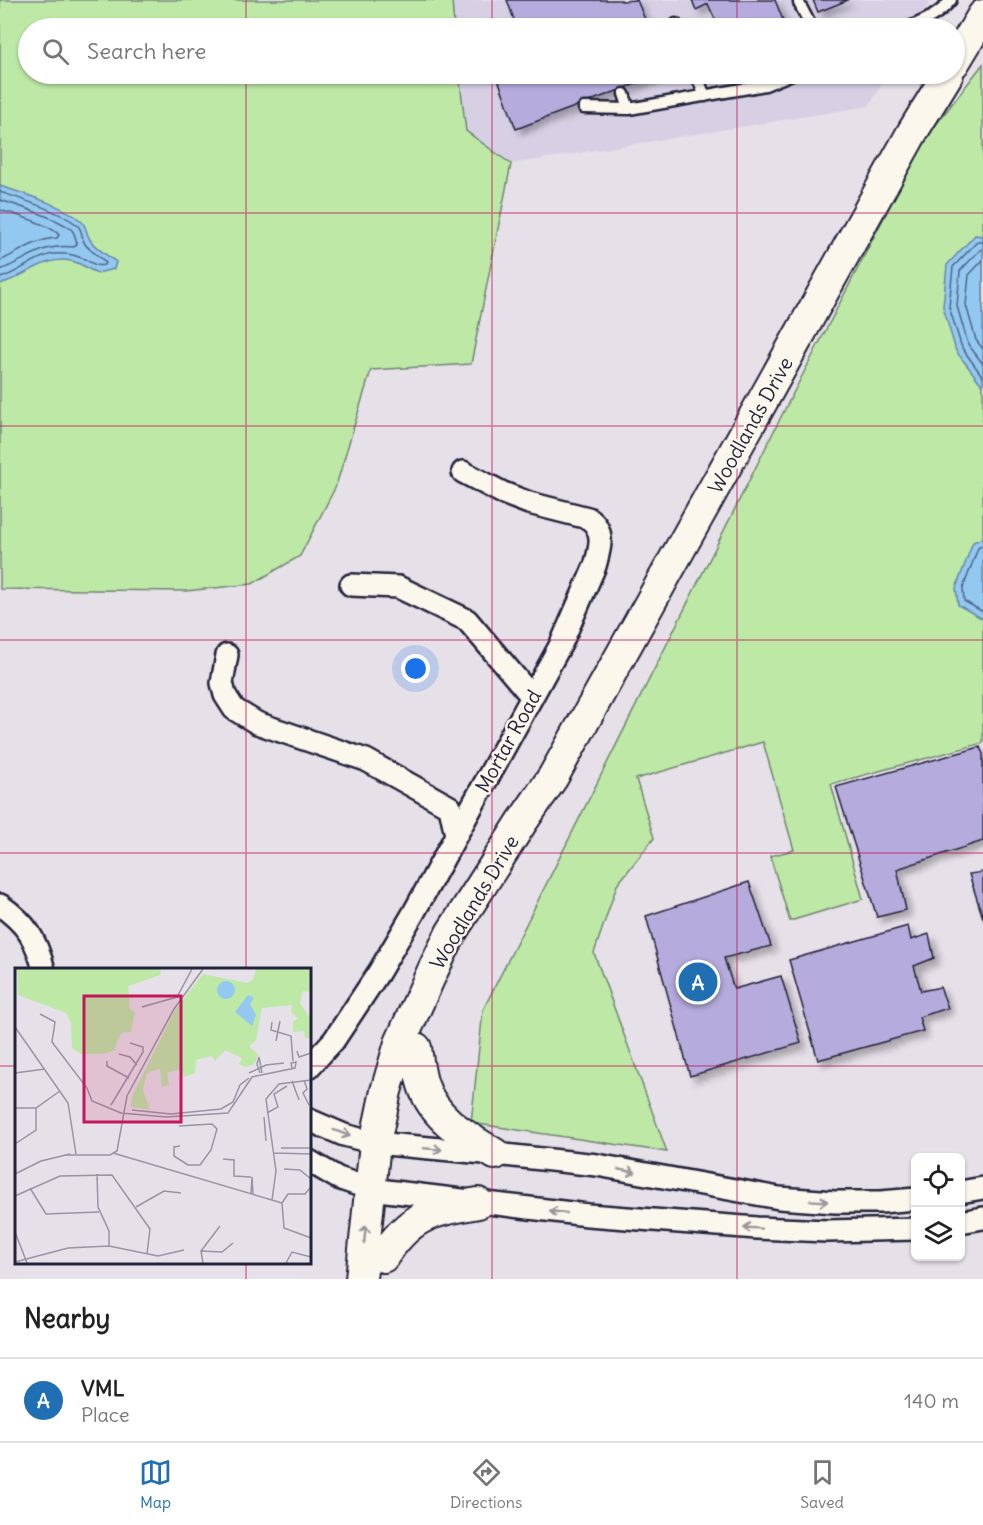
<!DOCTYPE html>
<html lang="en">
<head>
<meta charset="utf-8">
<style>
  :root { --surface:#fff; --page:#f2f2f2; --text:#222; --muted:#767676; --line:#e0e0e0; --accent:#1f6fb2 }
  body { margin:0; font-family:Delius,sans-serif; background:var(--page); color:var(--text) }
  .controls { position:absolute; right:18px; bottom:18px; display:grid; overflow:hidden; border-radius:9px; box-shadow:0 2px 4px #0004 }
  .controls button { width:54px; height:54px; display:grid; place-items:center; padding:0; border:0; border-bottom:2px solid var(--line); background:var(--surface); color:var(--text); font:30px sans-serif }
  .you { position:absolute; left:416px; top:669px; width:21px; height:21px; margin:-15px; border:4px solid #fff; border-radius:50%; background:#1a73e8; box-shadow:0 0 0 9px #1a73e833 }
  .badge { display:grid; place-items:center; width:39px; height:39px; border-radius:50%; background:var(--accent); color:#fff; font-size:20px; font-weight:700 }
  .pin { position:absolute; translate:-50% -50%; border:3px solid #fff; box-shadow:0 2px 6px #0006 }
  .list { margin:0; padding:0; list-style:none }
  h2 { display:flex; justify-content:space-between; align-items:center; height:78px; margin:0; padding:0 24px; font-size:26px }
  h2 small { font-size:20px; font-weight:400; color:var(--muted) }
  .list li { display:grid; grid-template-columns:39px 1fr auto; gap:18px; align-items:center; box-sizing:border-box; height:84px; padding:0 24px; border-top:2px solid var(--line) }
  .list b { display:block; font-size:22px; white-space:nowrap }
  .list p { margin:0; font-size:20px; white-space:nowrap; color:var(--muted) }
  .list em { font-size:20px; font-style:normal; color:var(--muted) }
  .icon { flex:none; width:33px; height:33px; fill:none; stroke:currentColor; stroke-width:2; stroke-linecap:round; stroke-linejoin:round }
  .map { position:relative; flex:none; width:983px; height:1279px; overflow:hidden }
  .search { position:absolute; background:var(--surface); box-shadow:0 2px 4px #0004; left:18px; right:18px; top:18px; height:66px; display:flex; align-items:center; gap:15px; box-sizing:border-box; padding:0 21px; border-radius:33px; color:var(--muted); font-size:22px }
  .sheet { height:162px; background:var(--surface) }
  nav { display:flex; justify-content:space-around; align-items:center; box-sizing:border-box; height:84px; border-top:2px solid var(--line); background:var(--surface); font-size:16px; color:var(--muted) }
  nav a { display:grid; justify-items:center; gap:3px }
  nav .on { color:var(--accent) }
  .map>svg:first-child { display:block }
</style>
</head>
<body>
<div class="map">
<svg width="983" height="1279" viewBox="0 0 983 1279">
  <defs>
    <filter id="shadow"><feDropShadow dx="5.5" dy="5.5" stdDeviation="3" flood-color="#0004"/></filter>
  </defs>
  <rect width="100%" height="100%" fill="#e6e0e8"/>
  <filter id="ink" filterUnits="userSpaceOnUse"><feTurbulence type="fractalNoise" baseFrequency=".0167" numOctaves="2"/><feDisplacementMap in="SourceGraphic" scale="12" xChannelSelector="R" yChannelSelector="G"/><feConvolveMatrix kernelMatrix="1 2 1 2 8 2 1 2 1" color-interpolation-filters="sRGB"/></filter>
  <g filter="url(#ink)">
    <path fill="#d7d0e5" d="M452,0H931L915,28H454Z
      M459,74H888L869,106L511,164L466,131Z"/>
    <path fill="#bde8a6" stroke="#708570" stroke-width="1.5" d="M0,0H452L454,28H28V74H459L466,131L511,164L471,364L371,370L336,486L300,556L252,584L186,591L0,589Z
      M983,64V743L831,784L863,899L790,921L770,856L794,850L763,742L636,779L654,838L617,885L594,953L667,1152L471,1123L483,1010L784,411L924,140Z"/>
    <path fill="#93c8f1" stroke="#6686a8" stroke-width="1.5" d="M0,186C21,193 66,206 81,221C87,226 86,235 91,241C97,250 108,255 116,262L114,269L97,273C88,269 81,263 71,261C45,255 24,278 0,284Z
      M975,235L983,236V384L982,385L956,351L943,307L947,265Z
      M983,538V619L958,605L956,588L973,542Z"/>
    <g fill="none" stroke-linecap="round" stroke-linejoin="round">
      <path stroke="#4f6484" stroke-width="1.5" d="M0,192C18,198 66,213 78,226C83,231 81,238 85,244C90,251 100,256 106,263L104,265C94,267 90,261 82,258C73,254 63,253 53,254C34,257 19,273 0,278
        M0,200C16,205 60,219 72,230C75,234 76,239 77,244L74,247C41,243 28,260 0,270
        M0,210C14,214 51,225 59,235L57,238C36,239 19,252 0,261
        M983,242H977L953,267L949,307L962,348L983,377
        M983,249L980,250L960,271L957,306L968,344L983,364
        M983,260L969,275L966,305L976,340L983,349
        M983,545L978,548L963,588L964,601L983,612"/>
    </g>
    <path fill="#b5acdd" stroke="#22223b" stroke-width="1.5" filter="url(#shadow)" d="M507,0H621V1L637,0L648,27L644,28H517Z
      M692,0H775L786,28H719L708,4L696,10Z
      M813,0H848L818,12Z
      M512,74H653L654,77L516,129L498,79Z
      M980,747L983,754V841L897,869L906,910L877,917L836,787Z
      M983,872V918L969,874Z
      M749,882L771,946L724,958L734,989L781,976L801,1043L690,1076L646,916Z
      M908,926L911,940L929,934L934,958L914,966L921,991L940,987L948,1008L919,1017L923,1031L818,1060L789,960Z"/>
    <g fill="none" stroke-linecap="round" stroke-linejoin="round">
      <g stroke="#22223b" stroke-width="15">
        <path id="lane" d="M799,3L812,28
          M676,24L678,28
          M907,28C924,21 939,15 951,0
          M696,74L705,96
          M761,74L765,85
          M624,94L629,109
          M584,108L629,109L765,85L792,74"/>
      </g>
      <g stroke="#22223b" stroke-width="26">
        <path id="street" d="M351,585L398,587L467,620L532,697
          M227,655L222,683L225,695L234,709L257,723L366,760L450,807L456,835
          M0,905C27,924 36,939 44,970
          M309,1067L334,1040L379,972L413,914L561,644L595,566C600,549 606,530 588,518L529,503L503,493L463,472
          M309,1120L344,1135L375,1143L495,1154L597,1165L779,1198L835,1202H881L916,1199
          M309,1161L338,1178L370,1189L588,1215L757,1228L827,1231L916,1229
          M960,1192L983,1188
          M960,1222L983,1218"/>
      </g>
      <g stroke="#22223b" stroke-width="34">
        <path id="secondary" d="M954,63L983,15
          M416,1048C418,1060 419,1073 423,1085C434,1119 466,1136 495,1154
          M383,1257C411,1214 430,1212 478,1203
          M361,1279L375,1143L386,1091L400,1043L433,970L451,933L522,822L553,777L913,131L948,74"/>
      </g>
      <use href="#lane" stroke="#fbf7ec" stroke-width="10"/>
      <use href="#street" stroke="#fbf7ec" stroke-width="21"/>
      <use href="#secondary" stroke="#fbf7ec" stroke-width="30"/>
    </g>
    <defs><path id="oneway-shaft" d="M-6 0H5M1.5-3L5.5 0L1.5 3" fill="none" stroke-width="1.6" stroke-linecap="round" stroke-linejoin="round" transform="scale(1.5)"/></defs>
    <g stroke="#99979c">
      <use href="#oneway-shaft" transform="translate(342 1133) rotate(20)"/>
      <use href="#oneway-shaft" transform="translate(433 1149) rotate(5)"/>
      <use href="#oneway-shaft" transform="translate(627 1171) rotate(10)"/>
      <use href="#oneway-shaft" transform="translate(819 1201) rotate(4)"/>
      <use href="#oneway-shaft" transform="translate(558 1212) rotate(-174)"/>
      <use href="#oneway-shaft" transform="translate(752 1228) rotate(-176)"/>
      <use href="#oneway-shaft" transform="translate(365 1234) rotate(-84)"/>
    </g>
  </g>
  <path fill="none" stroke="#c2185b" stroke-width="1.5" stroke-opacity="0.55" d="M246,0V28M492,0V28M737,0V28M246,74V970M492,74V1279M737,74V1279M0,213H983M0,426H983M0,640H983M0,853H983M0,1066H16M309,1066H983M246,1262V1279"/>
  <g text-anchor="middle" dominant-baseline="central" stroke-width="5" stroke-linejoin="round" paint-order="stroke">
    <g font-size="20" fill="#22223b" stroke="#fbf7ec">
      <text transform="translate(750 425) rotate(-61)">Woodlands Drive</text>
      <text transform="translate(508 741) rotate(-61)">Mortar Road</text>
      <text transform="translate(474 902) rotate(-59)">Woodlands Drive</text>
    </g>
  </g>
  <g transform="translate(15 968)">
    <rect width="296" height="296" fill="#e6e0e8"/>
    <path d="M2,1H146L145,7L113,18L115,41L120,44L116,64L106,65L99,83L88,86H66L57,80L56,55L51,45L3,27ZM241,1H295V24L288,23L285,35L295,50V70H290L289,63L278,64V54L283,50L276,44L277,37L247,40L241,72L234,78L243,87L239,96L230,99L224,96L227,90L210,82L200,93L197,88L181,92L180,105L169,109L166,101L152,105L154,117L147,119L145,101L132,105L128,122L135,142L116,139L117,128L160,42L188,6L232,15L238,12Z" fill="#bde8a6"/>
    <path d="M202 22a9 9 0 1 1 18 0a9 9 0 1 1-18 0ZM233,27L239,30L235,36L241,47L237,58L220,44Z" fill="#93c8f1"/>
    <path fill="none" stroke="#9894a3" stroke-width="1.5" d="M127,39L162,29L177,1M25,46L40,54L37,74L72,120L77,133L106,145L151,149L213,145L237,109L280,100L281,94L276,95L277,100M257,54L256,62L276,68L278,93M0,59L53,135L61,186M261,73L265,53M282,83L284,89L296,85M104,86L115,89L122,97M92,93V98L114,110M0,105L30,101M234,105L251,97L269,95M245,105L242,96L244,89L247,105M289,112L292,121L288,125L294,137M277,113L284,132M96,137L128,84V79L115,75M0,140H21L45,123M117,142L156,146L206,141L218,134L225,117L234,110M252,145L263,139L259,126L272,118M249,149L251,173M164,158L197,156L202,161L196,182L185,197H173L159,188V179L165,178M0,176L21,162V140M266,180H296M98,185L267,235M259,185L296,186M52,187H95L102,183L112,128L159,41L188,1M208,191L219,192V208L236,209M269,201L285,202L296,211M0,206L26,193L55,186M82,206L83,239L94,263V278M15,220L31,246L84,244M236,226L237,209L238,226M0,228L45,208L97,207L135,261L132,286M257,232L261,203L251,131L264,116L296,112M267,235L269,260L296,270M267,235L273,226H290L296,219M121,239L149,223L166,225M0,264L12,295M186,283L205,258M0,294L53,280L94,278L143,288L169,282M188,295L186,283L207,284L218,275M271,295L277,284L296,289"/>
    <path fill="#c2185b" fill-opacity="0.15" stroke="#c2185b" stroke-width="3" d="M69,28H166V154H69Z"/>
    <rect width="296" height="296" fill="none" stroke="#22223b" stroke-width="3"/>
  </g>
</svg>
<div class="controls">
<button><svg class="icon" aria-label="locate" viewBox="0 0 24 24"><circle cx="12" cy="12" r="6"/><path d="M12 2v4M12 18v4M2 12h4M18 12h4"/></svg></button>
<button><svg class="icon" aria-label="layers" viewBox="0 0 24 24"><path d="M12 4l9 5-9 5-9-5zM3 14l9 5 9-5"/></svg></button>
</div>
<div class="you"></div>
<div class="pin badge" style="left:698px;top:982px">A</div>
<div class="search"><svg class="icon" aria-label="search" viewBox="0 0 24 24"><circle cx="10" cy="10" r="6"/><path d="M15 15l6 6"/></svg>Search here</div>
</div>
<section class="sheet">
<h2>Nearby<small></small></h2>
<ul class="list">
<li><span class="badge">A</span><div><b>VML</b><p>Place</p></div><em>140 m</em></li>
</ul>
</section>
<nav>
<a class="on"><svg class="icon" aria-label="map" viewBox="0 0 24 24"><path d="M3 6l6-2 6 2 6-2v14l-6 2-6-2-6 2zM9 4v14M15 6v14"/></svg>Map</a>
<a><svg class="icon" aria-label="directions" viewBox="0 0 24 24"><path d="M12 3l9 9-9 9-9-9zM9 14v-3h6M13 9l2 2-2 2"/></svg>Directions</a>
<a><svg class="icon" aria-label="saved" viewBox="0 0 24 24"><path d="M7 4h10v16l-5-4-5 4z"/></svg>Saved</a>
</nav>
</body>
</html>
